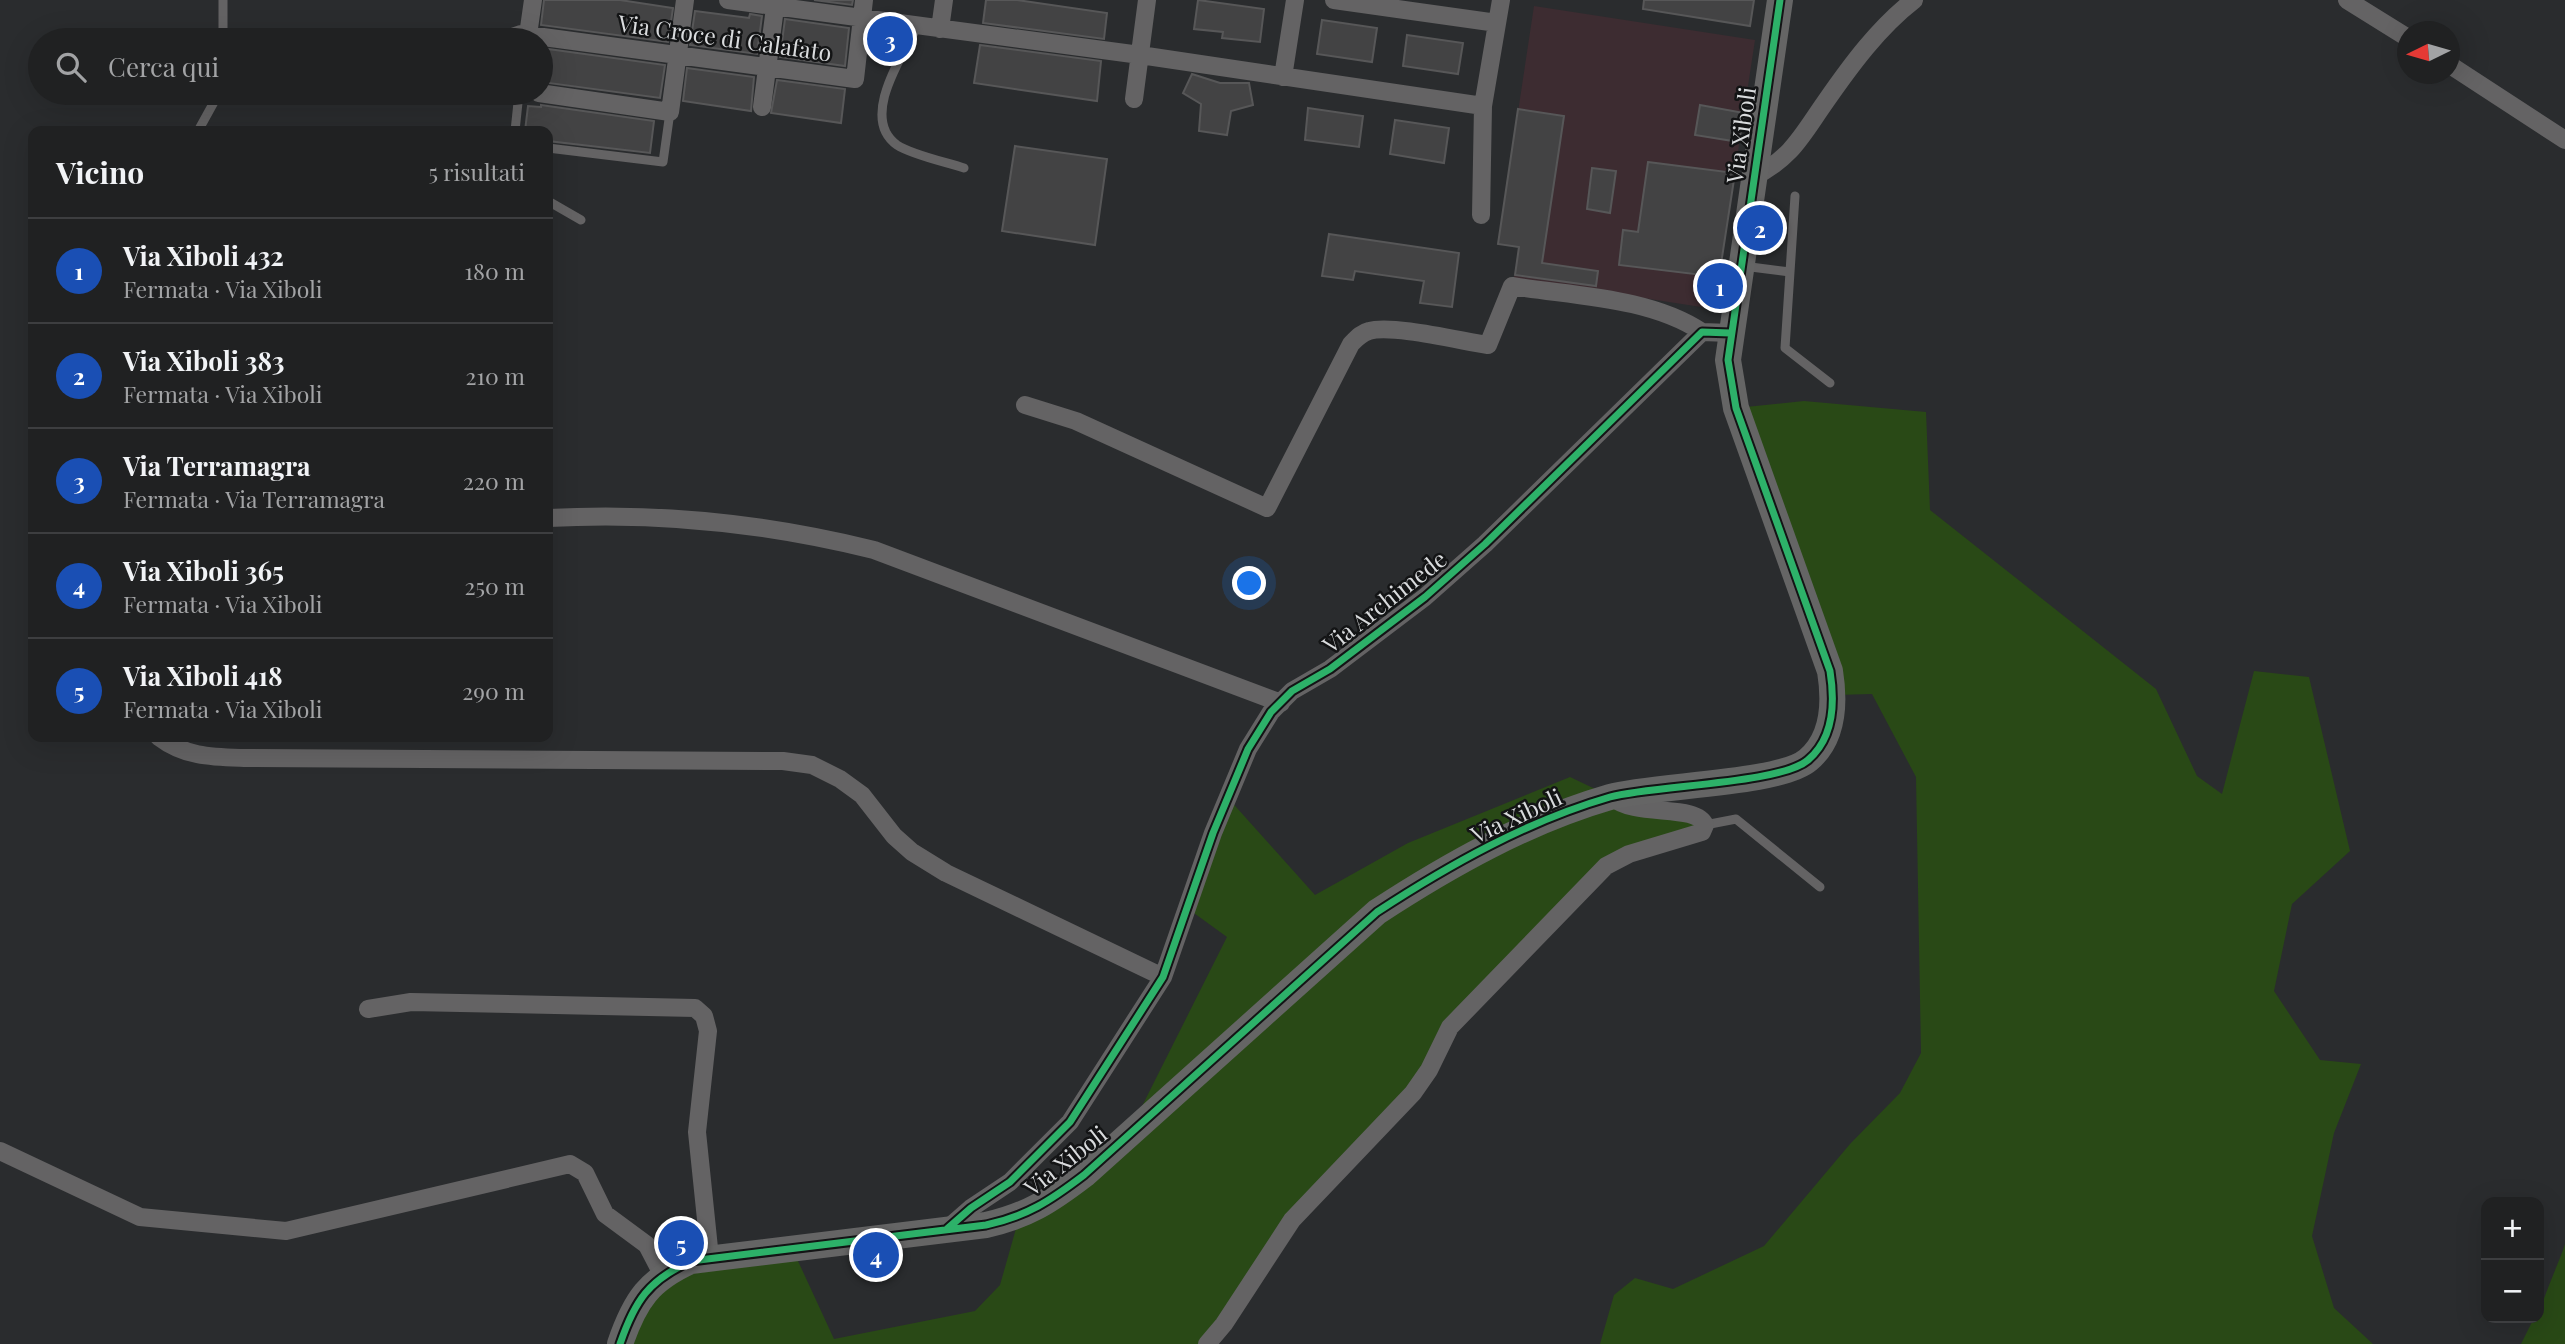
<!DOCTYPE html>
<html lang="it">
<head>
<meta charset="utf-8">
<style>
  :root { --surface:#202122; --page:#28292a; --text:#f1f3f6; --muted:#a2a3a5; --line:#3d3e40; --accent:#9c9ea0 }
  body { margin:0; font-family:"Playfair Display",serif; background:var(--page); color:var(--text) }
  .controls { position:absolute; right:21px; bottom:21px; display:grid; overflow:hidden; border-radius:14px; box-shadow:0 7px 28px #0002 }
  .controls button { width:63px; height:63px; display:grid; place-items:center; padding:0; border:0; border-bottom:2px solid var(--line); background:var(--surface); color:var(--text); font:35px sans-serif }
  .compass { position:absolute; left:2397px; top:21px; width:63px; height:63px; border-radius:50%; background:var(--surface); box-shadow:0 7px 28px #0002; rotate:265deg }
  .you { position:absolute; left:1250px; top:584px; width:24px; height:24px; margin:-18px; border:5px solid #fff; border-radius:50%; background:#1a73e8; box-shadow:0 0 0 10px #1a73e833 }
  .badge { display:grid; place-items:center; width:46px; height:46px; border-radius:50%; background:var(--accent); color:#fff; font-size:23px; font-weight:700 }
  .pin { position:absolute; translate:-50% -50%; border:4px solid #fff; box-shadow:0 2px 7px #0006 }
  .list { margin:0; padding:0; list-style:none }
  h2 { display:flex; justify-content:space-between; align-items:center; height:91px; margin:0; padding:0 28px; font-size:30px }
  h2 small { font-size:23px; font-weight:400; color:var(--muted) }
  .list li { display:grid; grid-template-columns:46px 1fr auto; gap:21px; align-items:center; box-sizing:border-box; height:105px; padding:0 28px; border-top:2px solid var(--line) }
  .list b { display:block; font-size:26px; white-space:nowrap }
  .list p { margin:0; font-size:23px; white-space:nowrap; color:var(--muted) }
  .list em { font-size:23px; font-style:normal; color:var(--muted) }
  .icon { flex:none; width:38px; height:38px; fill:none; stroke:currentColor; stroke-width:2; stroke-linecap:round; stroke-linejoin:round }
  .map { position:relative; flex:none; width:2565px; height:1344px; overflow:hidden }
  .search { position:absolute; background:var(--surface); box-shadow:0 7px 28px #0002; left:28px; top:28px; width:525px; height:77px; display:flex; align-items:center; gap:18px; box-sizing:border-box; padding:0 24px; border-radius:38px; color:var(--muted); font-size:26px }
  .panel { position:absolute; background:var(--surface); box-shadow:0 7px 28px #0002; left:28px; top:126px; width:525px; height:616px; border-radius:14px }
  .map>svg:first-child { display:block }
</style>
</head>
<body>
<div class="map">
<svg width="2565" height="1344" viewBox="0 0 2565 1344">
  <rect width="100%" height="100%" fill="#2a2c2e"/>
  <path fill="#3d2c31" d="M1534,6L1755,40L1714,309L1514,278L1519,247L1498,244Z"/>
  <path fill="#294916" d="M1804,401L1926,412L1930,510L2156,689L2197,776L2222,794L2254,671L2309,677L2350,851L2292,904L2274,991L2320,1060L2361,1064L2334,1133L2312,1236L2334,1308L2373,1344H1600L1614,1295L1635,1278L1673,1289L1764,1246L1850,1144L1900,1093L1921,1053L1916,777L1872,694L1834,695L1736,408Z
    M1570,777L1612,797L1705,825L1629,854L1450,1027L1429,1070L1292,1220L1207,1344H620L662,1274L792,1248L834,1339L975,1311L1000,1285L1019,1218L1127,1136L1227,937L1187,908L1228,798L1315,895L1408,843Z
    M2565,1244V1344H2521L2534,1318H2539C2539,1305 2560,1261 2565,1244Z"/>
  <path fill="#434344" stroke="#575758" stroke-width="2" d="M544,0H620L673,8L668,42L541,25Z
    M814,0H853L852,5Z
    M986,0H1017L1107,13L1104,39L983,23Z
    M1198,0L1264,9L1260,42L1222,38L1223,32L1194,29Z
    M1644,0H1754L1750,26L1643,9Z
    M695,11L749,18L750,14L762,16L757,54L690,45Z
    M785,19L849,28L845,66L780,57Z
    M1322,20L1377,28L1372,62L1317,54Z
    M1407,35L1463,43L1458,74L1403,66Z
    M980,45L1101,61L1097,101L974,83Z
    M541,48L665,65L660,98L541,82Z
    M687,68L754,77L751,111L683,101Z
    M1192,74L1220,83H1249L1253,105L1231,111L1227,135L1199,131L1201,104L1183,93Z
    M777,80L845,89L841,123L771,113Z
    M541,105L654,121L650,153L548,141V131H525L528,106L541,107Z
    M1700,105L1744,113L1739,142L1695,135Z
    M1308,108L1363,116L1359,147L1305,140Z
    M1518,109L1564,116L1542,263L1598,271L1596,286L1515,275L1519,247L1498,244Z
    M1395,120L1449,128L1444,163L1390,154Z
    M1015,146L1107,159L1095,245L1002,231Z
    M1648,162L1735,173L1719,277L1619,265L1623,230L1638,232Z
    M1592,168L1616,171L1610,213L1587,209Z
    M1329,234L1459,253L1452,307L1420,303L1424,281L1355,271L1353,280L1322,276Z"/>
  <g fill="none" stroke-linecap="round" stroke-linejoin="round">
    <path stroke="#646364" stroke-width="9" d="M918,25C903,55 859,118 897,145C912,155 946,162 964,168
      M223,40V0
      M198,131L219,93
      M515,131L519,93
      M548,148L663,162L670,112
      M1795,196L1785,348L1830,383
      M548,201L581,220
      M1743,266L1790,272
      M1705,825L1736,819L1820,887"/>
    <path stroke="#646364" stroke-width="18" d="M728,0L1140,55L1483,106
      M1334,0L1497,23
      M2347,0L2408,38
      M940,29L944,0
      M528,35L533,0
      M504,40L521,34L855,79L864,0
      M2450,65L2565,140
      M1283,77L1295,0
      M539,93L670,112L685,0
      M1134,99L1147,0
      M762,107L776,0
      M1753,177C1792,158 1802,135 1826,101C1851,65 1879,27 1914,0
      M1481,215L1483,106L1501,0
      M1025,405L1076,421L1267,508L1351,344C1357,338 1361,333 1369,331C1391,324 1461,341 1488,345L1512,286C1573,296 1650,297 1702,332
      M548,518C656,512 769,524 874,550L1281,703
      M159,737C185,757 213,757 244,758L783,761L812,765L840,779L862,795L894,836L912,852L946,873L1163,977
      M368,1009L411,1002L695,1008L704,1016L708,1031L697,1132L710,1258
      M0,1151L140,1217L286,1231L570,1164L585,1173L605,1214L647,1245L662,1274
      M947,1229L971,1208L1010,1182L1070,1122L1163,977L1213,833L1248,749L1271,712L1292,691L1330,669L1425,597L1485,544L1702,332L1730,333
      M1207,1344L1224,1324L1292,1220L1413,1093L1429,1070L1450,1027L1606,866L1629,854L1702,832L1705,825C1696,803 1635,818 1612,797"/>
    <path stroke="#656565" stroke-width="26" d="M620,1344C635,1300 649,1280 691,1261L986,1225C1027,1216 1050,1201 1084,1175L1377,912C1449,865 1527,821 1610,797C1655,785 1780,784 1808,760C1834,738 1835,702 1830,671L1736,408L1728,360L1780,0"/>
    <g stroke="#131415" stroke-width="11">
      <path id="cycleway" d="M947,1229L971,1208L1010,1182L1070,1122L1163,977L1213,833L1248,749L1271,712L1292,691L1330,669L1425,597L1485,544L1702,332L1730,333
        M620,1344C635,1300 649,1280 691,1261L986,1225C1027,1216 1050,1201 1084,1175L1377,912C1449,865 1527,821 1610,797C1655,785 1780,784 1808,760C1834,738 1835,702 1830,671L1736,408L1728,360L1780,0"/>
    </g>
    <use href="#cycleway" stroke="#2db169" stroke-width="7"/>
  </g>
  <g text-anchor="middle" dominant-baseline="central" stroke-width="5" stroke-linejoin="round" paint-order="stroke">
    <g font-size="23" fill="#d9dbdd" stroke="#131415">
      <text transform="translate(725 37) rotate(8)">Via Croce di Calafato</text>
      <text transform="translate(1740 135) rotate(-82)">Via Xiboli</text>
      <text transform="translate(1384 601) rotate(-38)">Via Archimede</text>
      <text transform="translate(1516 815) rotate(-25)">Via Xiboli</text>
      <text transform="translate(1065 1160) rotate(-38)">Via Xiboli</text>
    </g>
  </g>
</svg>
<div class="controls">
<button>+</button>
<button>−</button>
</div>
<svg class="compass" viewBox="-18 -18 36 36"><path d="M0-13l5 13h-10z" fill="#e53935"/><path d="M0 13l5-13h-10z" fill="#a2a3a5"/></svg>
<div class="you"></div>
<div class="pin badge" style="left:1720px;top:286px;background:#1a4fb4">1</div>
<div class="pin badge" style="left:1760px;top:228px;background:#1a4fb4">2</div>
<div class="pin badge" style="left:890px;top:39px;background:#1a4fb4">3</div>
<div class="pin badge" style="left:876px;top:1255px;background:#1a4fb4">4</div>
<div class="pin badge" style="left:681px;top:1243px;background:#1a4fb4">5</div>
<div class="search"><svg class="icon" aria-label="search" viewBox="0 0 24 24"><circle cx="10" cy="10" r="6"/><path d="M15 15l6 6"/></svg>Cerca qui</div>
<section class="panel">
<h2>Vicino<small>5 risultati</small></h2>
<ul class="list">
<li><span class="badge" style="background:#1a4fb4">1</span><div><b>Via Xiboli 432</b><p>Fermata · Via Xiboli</p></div><em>180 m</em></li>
<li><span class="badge" style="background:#1a4fb4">2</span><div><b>Via Xiboli 383</b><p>Fermata · Via Xiboli</p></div><em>210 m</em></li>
<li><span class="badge" style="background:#1a4fb4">3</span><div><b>Via Terramagra</b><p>Fermata · Via Terramagra</p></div><em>220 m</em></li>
<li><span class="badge" style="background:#1a4fb4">4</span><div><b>Via Xiboli 365</b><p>Fermata · Via Xiboli</p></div><em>250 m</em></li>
<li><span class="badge" style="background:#1a4fb4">5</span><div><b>Via Xiboli 418</b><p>Fermata · Via Xiboli</p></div><em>290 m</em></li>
</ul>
</section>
</div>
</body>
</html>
